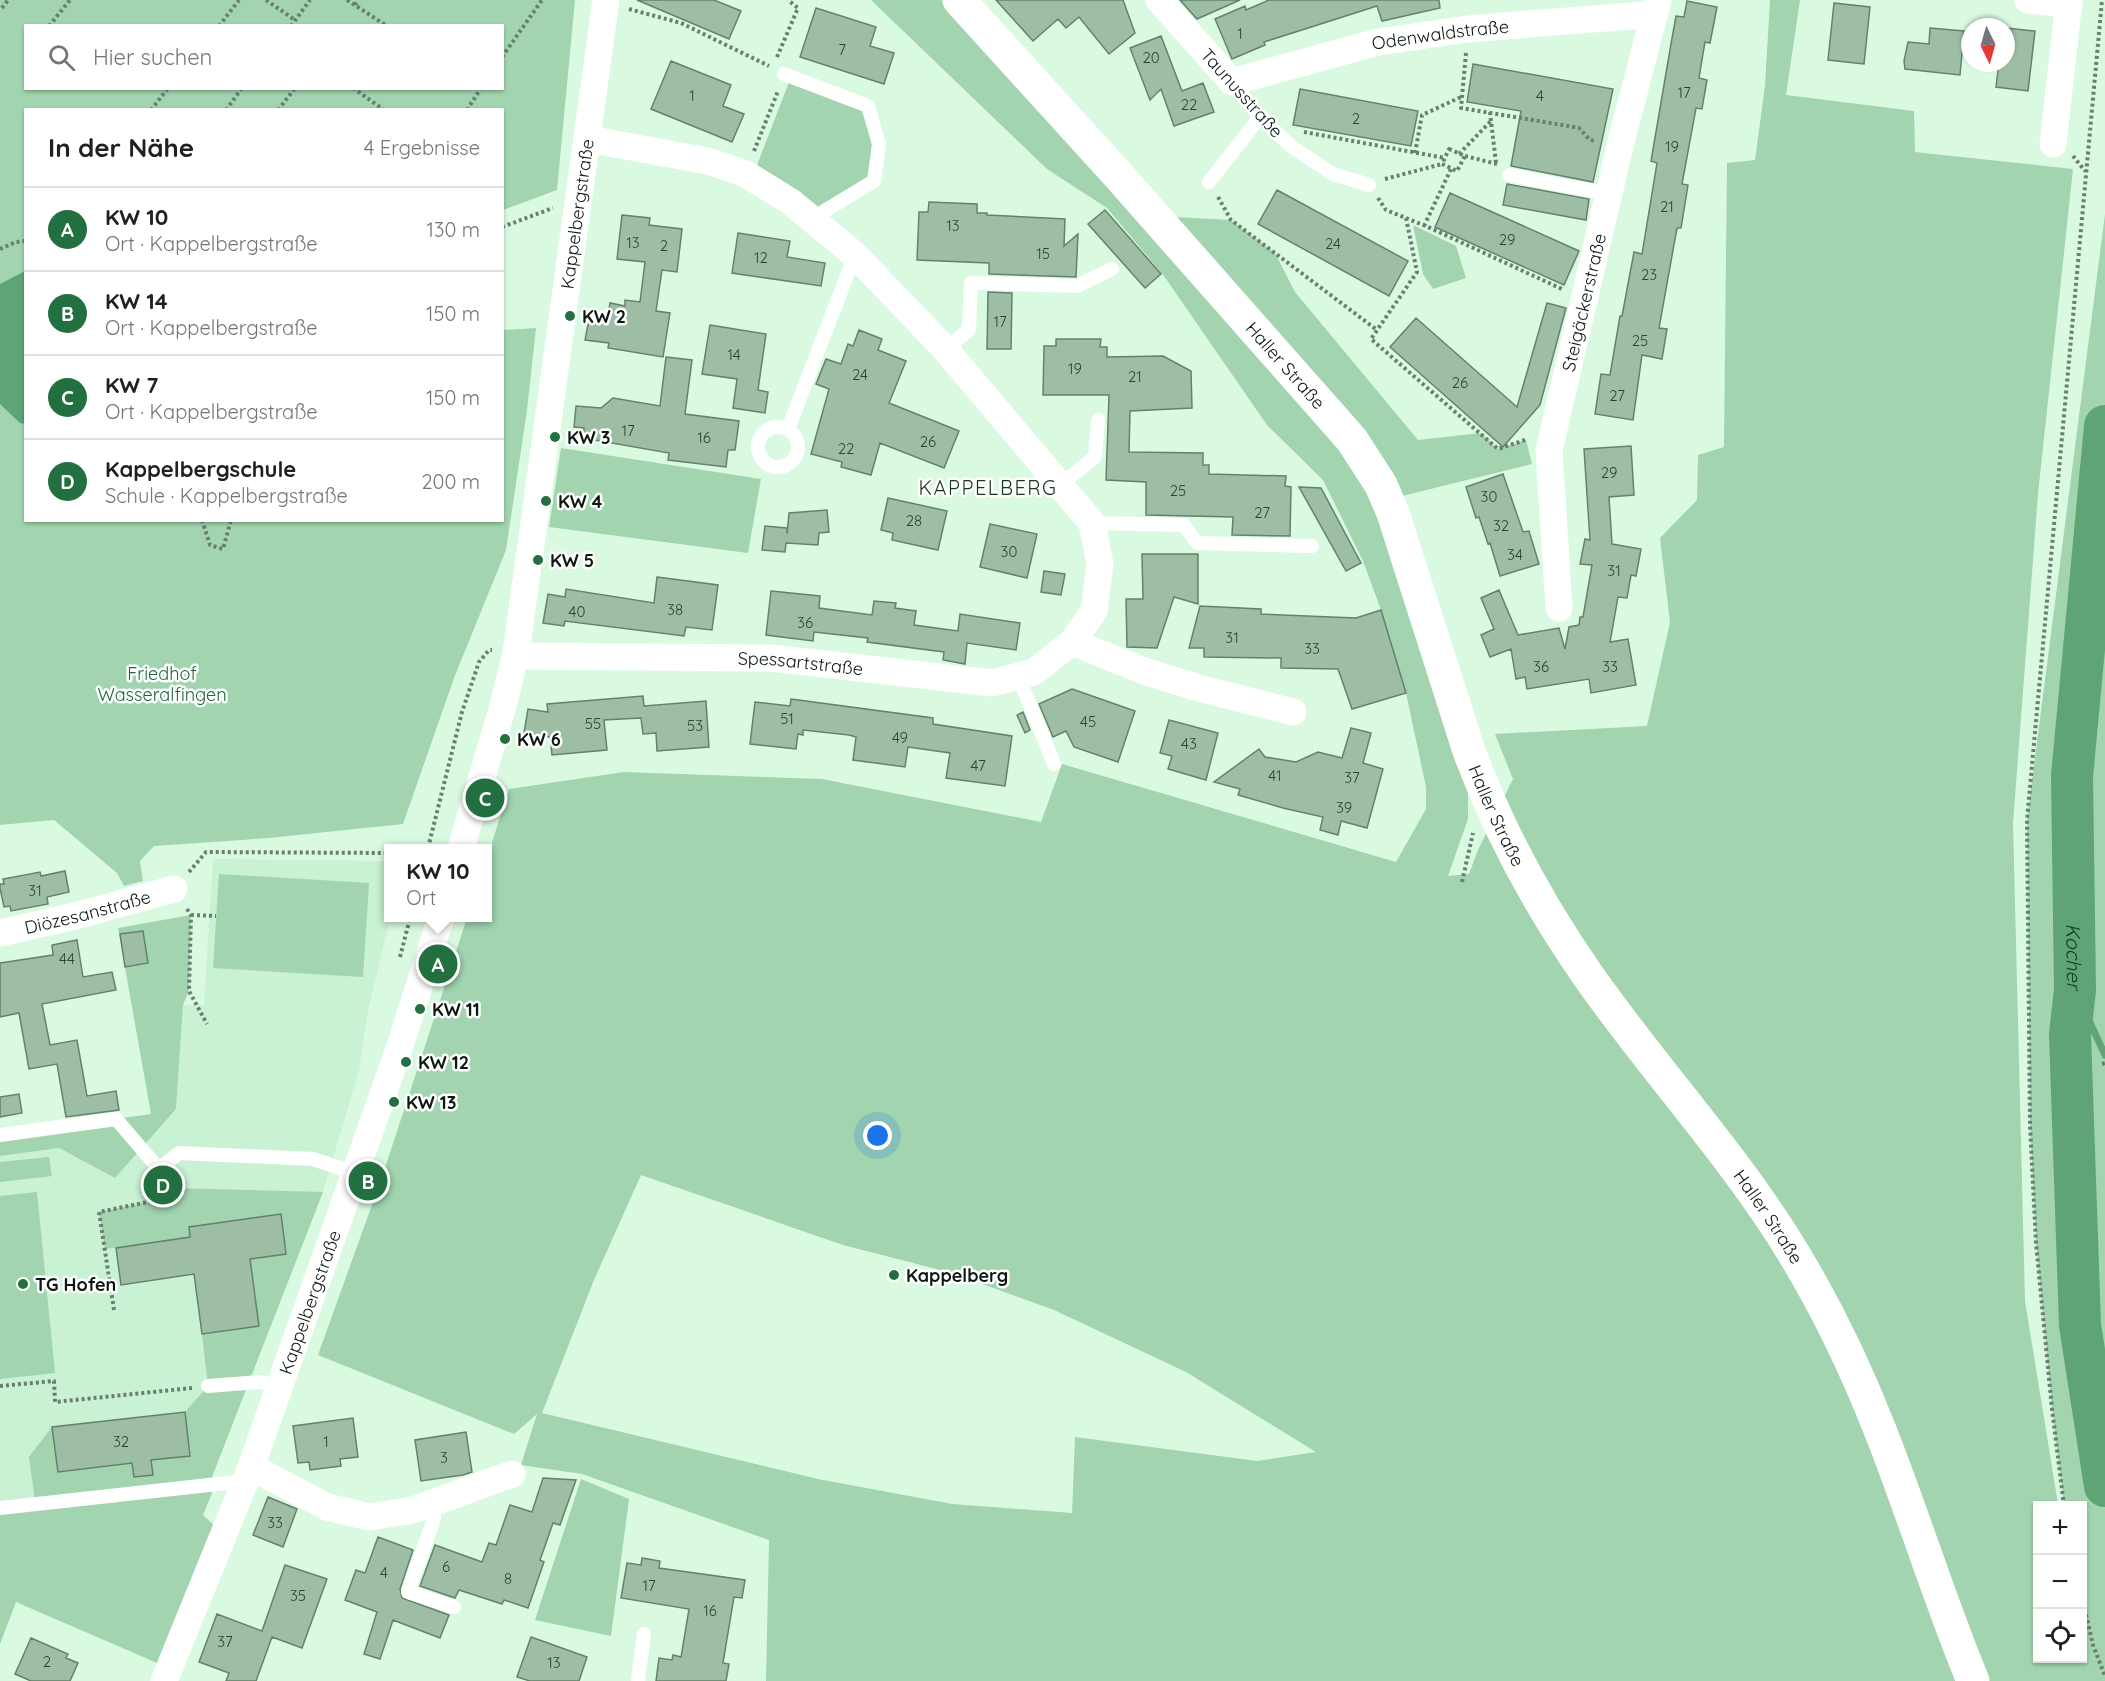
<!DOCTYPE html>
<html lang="de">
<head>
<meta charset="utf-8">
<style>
  :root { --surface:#fff; --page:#f2f2f2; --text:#202124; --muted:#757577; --line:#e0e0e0; --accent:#227040 }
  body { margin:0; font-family:Quicksand,sans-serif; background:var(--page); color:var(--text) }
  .controls { position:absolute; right:18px; bottom:18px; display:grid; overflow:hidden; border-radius:0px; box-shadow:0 2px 4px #0004 }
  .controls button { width:54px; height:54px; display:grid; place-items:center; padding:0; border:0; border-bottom:2px solid var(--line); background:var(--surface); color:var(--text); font:30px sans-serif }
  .compass { position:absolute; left:1961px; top:18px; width:54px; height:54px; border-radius:50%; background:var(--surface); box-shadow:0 2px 4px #0004; rotate:175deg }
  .you { position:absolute; left:878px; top:1136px; width:21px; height:21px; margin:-15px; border:4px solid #fff; border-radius:50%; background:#1a73e8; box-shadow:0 0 0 9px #1a73e833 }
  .badge { display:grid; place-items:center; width:39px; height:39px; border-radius:50%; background:var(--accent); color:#fff; font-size:20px; font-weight:700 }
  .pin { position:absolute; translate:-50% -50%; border:3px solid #fff; box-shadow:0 2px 6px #0006 }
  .popup { position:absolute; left:384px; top:844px; width:108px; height:78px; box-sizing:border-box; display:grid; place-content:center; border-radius:0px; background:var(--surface); filter:drop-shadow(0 2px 4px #0005); font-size:20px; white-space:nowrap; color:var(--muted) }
  .popup b { font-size:22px; color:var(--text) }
  .popup::after { content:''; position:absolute; left:50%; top:100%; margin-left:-12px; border:12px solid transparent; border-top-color:var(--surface) }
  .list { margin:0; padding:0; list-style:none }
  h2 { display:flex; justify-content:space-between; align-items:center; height:78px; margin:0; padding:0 24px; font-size:26px }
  h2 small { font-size:20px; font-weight:400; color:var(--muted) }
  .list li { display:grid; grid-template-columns:39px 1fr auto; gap:18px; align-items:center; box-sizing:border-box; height:84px; padding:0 24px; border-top:2px solid var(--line) }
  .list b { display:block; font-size:22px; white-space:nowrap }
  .list p { margin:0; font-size:20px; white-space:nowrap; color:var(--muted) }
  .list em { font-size:20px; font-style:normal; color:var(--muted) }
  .icon { flex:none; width:33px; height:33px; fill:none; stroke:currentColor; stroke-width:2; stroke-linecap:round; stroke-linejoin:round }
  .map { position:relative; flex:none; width:2105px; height:1681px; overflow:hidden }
  .search { position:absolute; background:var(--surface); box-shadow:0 2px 4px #0004; left:24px; top:24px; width:480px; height:66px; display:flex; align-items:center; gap:15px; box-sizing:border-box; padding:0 21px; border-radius:0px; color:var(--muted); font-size:22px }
  .panel { position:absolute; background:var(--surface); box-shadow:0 2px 4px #0004; left:24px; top:108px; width:480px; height:414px; border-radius:0px }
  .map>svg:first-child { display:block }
</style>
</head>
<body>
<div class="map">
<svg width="2105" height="1681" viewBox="0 0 2105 1681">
  <rect width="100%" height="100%" fill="#d9fae1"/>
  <path fill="#c9f1d3" d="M213,859L388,861L390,918L368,1011L359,1070L323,1192L210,1482L0,1503V1156L59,1148L115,1178L176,1109L183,1005H204Z"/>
  <path fill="#a1d4af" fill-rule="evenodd" d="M0,0H575L557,190L503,210L502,110H26V520H502L503,330L536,328L527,410L506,550L454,678L403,824L269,838L154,846L140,861L143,881L124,886L117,873L54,820L0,825ZM26,26H502V88H26Z
    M871,0H943L1321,423L1385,509L1468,767V819L1448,876L1469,874L1478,850L1513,779L1495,734L1647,726L1670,622L1660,538L1697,500L1698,455L1724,447L1727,163L1755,160L1765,86L1770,0H1800L1786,95L1914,111L1915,152L2073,169L2038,494L2013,823L2025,1301L2058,1504L2061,1505L2038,1506V1658H2082V1506L2064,1505L2052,1409L2036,1243L2030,1125L2027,820L2105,214V1681H766L769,1540L582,1474L521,1465L537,1414L514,1434L318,1355L382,1177L467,918H488V855L509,789L624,772L822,779L1041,822L1062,764L1396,862L1426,809V787L1406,693L1381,610L1363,561L1323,480L1267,425L1164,276L1107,208L1047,169ZM641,1175L843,1245L952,1273L1054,1310L1186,1372L1316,1452L1257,1461L1075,1437L1072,1513L952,1504L818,1479L542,1413L594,1280Z
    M789,82L864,111L872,144L870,176L813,212L754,173Z
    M1174,217L1231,220L1275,253L1295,292L1418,440L1481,433L1498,449L1526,440L1532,464L1398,497Z
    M1413,225L1456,246L1466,278L1433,289L1423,274Z
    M561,448L761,479L748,553L549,527Z
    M219,874L369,883L363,977L213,968Z
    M191,915L189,991L183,1005L176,1109L115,1178L59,1148L0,1156V1135L151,1114L118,928Z
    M49,1157L52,1176L0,1182V1162Z
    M171,1188L323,1192L210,1482L35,1500L29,1457L52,1427L58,1472L132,1463L134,1477L152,1475L151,1460L190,1456L185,1412L208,1386L202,1334L259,1326L250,1259L286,1253L280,1214L189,1227L190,1237L105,1249L99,1212L148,1202Z
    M37,1192L55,1373L0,1379V1196Z
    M581,1479L629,1499L611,1636L535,1620Z
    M214,1488L203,1515L221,1532L164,1666L16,1602L0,1644V1512Z"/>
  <path fill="#5fa474" d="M25,271V424L20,423L0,404V284Z"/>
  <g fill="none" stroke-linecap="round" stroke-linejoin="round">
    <path stroke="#5fa474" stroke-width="7" d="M2075,990L2105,1055"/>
    <path stroke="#5fa474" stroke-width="42" id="s1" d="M2105,426L2072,776L2075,990L2070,1034L2080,1325L2105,1486"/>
  </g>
  <path fill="#9dbda5" stroke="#64826b" stroke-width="1.5" d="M637,0H714L741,11L729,39Z
    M996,0H1123L1135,33L1109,54L1079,17L1066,28L1058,19L1033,41Z
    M1180,0H1240L1197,19Z
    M1269,0H1439L1440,8L1382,21L1377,6L1264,42L1265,45L1232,59L1215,19L1245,6L1246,10Z
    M1687,1L1717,7L1710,43L1705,42L1699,78L1707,80L1702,109L1696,108L1682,184L1688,185L1681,228H1677L1659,328L1667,329L1662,359L1642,355L1633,420L1595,414L1601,374L1610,375L1620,316H1622L1634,252L1642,254L1657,163L1651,161L1671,44L1676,16L1684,17Z
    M1834,3L1870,7L1864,64L1828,60Z
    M816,8L876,27L870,46L894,53L884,84L800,57Z
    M1930,28L1964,31L1960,75L1905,69L1904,61L1908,42L1929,44Z
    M2006,28L2035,31L2028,91L1996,87L1999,63H2006Z
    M1161,36L1182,91L1203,83L1214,112L1174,126L1161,89L1150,100L1130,48Z
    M671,61L731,85L723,106L744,114L732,142L651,109Z
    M1473,64L1613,89L1593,182L1511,166L1521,111L1467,102Z
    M1300,89L1418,111L1411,146L1293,125Z
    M1507,184L1589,199L1586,220L1503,205Z
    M1277,190L1408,261L1389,296L1258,224Z
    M1450,193L1579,251L1564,285L1435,227Z
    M929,202L977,204V213H987V215L1065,219L1064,246L1078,234L1076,277L989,274V263L917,260L919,212H928Z
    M1105,210L1161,274L1145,288L1088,224Z
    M622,215L650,218L649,225L682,229L677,272L662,270L656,311L670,313L663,357L608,348L609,343L585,340L589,319L607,321L610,303L625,306V300L640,302L645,262L617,259Z
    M738,233L790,241L787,257L825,263L821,286L732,273Z
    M988,292L1012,293L1011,349H987Z
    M1547,303L1566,308L1540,405L1503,447L1390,347L1416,318L1517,407Z
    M710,325L766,334L758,390L768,392L765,413L733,408L737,379L702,374Z
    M859,330L882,339L878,350L906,361L889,403L959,431L944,468L880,443L871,475L841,467L842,462L811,454L829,389L816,384L826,359L841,364L848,344L853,346Z
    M1056,339H1101L1100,347H1107V357L1163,356L1191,371L1192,408L1130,411L1129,452L1203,453V465H1209V474L1286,476L1285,486L1291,487L1290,536L1232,535L1233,517L1146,515V482L1106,480L1109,395H1043L1044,346H1056Z
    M666,357L692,360L685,414L739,421L735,450H728L726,467L668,460L669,453L583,438L584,428L574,427L576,406L601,408L613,398L660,406Z
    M1631,446L1634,495L1609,497L1612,544L1641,549L1636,576L1631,575L1627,598L1618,597L1610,642L1628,639L1636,685L1591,693L1589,679L1527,689L1525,677L1516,679L1511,649L1490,657L1481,635L1494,629L1481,598L1499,590L1518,635L1559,628L1565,649L1569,627L1579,625L1580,617H1583L1592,565L1580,564L1585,539L1590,540L1584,449Z
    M1503,474L1523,532L1529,531L1539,564L1500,576L1490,543L1488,544L1479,517L1476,518L1466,487Z
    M1299,487L1321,488L1361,563L1346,571Z
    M888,498L947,511L938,550L892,540L893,533L881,530Z
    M827,510L829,532L819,533L818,545L786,543L785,552L762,550L765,526L787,528V534L789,513Z
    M990,524L1037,534L1027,578L980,567Z
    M1142,554H1198V604L1174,597L1157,648L1127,647L1126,599H1143Z
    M1044,571L1065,574L1061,595L1041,592Z
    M657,577L718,585L712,630L686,627L684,636L565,621L564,626L543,623L548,594L565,597L566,589L654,603Z
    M771,591L820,596L819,608L872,615L874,601L896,603L895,608L916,611L914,625L958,631L960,614L1020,623L1016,650L967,643L965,664L943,660L944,652L867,642L868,638L814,632L813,641L766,635Z
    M1200,606L1261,609V614L1356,618L1381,610L1406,693L1352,709L1338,669L1281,668V658L1204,657V648H1189Z
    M1072,689L1135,711L1118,762L1074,747L1066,731L1053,737L1039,704Z
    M643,696L644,706L706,701L709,747L657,751L656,733L643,734L641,718L604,720L607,750L552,755L550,737L524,733L528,709L548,712L547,704Z
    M791,699L933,718V724L1012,736L1005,786L946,778L950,753L908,747L905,767L853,760L856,737L849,735L803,730V735L798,734L796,749L750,744L755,702L790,706Z
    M1023,712L1030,730L1025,733L1017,715Z
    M1169,720L1218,733L1206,780L1168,769L1172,756L1160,753Z
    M1351,728L1371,733L1363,763L1383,769L1367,828L1341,821L1338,835L1320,830L1323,817L1283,808L1238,795L1240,789L1214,782L1259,749L1265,757L1296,762L1318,752L1342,758Z
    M65,871L69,892L47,897L48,904L11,911L10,906L4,907L0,888V884H4L3,879L40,872L41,876Z
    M143,931L148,963L125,967L120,934Z
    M77,940L83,977L112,972L116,990L42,1004L50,1045L77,1040L87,1096L116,1091L119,1110L66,1117L57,1064L29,1069L19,1013L0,1017V963L53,955L52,945Z
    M19,1094L22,1113L0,1117V1097Z
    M281,1214L286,1254L250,1259L259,1326L202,1334L194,1274L121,1285L116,1248L190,1237L189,1227Z
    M185,1412L190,1456L151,1460L153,1475L134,1477L132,1463L58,1472L52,1427Z
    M353,1418L358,1457L340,1459L341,1466L310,1470L309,1462L298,1463L293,1426Z
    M466,1432L472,1472L463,1475L421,1481L415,1440Z
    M543,1478L576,1480L560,1525L553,1523L540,1560L544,1562L528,1608L504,1600L502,1604L459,1590L455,1598L420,1586L435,1545L482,1562L489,1543L496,1545L510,1505L532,1512Z
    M268,1497L297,1509L283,1547L253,1535Z
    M378,1537L413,1550L400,1589L402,1598L449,1615L440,1638L393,1620L380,1659L364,1654L377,1612L345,1600L356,1570L365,1573Z
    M642,1558L660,1561L659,1568L745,1580L742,1598L734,1597L723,1663L729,1664L726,1681H656L659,1658L672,1660L673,1655L681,1657L689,1609L621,1598L627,1563L641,1565Z
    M285,1565L327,1579L302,1648L272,1637L256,1681H226L229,1673L199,1662L217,1614L262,1631Z
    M531,1637L587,1657L579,1681H530L517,1677Z
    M31,1638L68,1654L66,1658L78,1663L70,1681H31L15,1674Z"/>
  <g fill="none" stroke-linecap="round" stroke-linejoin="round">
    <path stroke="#6a7f6f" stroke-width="4" stroke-dasharray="3 3" stroke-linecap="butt" d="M266,0L295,20
      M347,0L387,26
      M355,5L358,0
      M2,8L8,0
      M629,9L681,23L769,66
      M49,26L70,0
      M219,26L239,0
      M291,26L310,0
      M1466,53L1461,108L1579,128L1590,140L1596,141
      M502,57L542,0
      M777,57L798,8L788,0
      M353,88L384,110
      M151,110L168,88
      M226,110L242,88
      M278,110L295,88
      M467,110L481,88
      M1490,112L1496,163
      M1304,132L1445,158
      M1449,149L1465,156L1457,171L1442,164Z
      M754,151L778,91
      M1415,153L1422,115L1461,97
      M1459,154L1491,121
      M1465,156L1497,164
      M2073,156L2085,171
      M1385,179L1442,164
      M1218,197L1231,220L1377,330
      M1378,198L1386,210L1428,227L1562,289
      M1406,218L1417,272L1371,339L1498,449L1528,439
      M1424,226L1451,169
      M502,227L553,208
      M0,249L16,242L26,241
      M202,520L210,545L223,549L231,520
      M428,848L462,712L479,662L489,650H492
      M189,872L206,852L388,853
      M1462,882L1473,833
      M187,909L191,915L189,991L207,1024
      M191,915L216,916
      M400,957L410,918
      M2102,1064L2105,1063
      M114,1310L99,1212L148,1202L154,1184
      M0,1386L54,1381L55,1402L192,1388
      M2064,1506L2052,1409L2036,1243L2030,1125L2027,820L2102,0
      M2082,1597L2093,1645L2105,1676"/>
    <path stroke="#fff" stroke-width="14" d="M784,74L868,106L879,144L874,181L811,219
      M1232,82L1260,117L1292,147L1333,174L1369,185
      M1509,175L1609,194
      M1209,182L1260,117
      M945,349L969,330L971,283L1077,286L1112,269
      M758 447a20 20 0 1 1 40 0a20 20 0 1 1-40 0Z
      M788,429L855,255
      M1060,485L1095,457L1098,420
      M1092,523L1184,525L1197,543L1312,546
      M1018,676L1054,764
      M0,1135L116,1119L159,1169L179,1153L313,1159L355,1173
      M208,1386L259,1382L279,1386
      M434,1502V1519L408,1592L454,1607
      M0,1508L245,1481
      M638,1681L644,1634"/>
    <g stroke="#fff" stroke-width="27">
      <path id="s2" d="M1159,0L1232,82L1378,42L1468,29L1655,14"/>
      <path d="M2028,0L2069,4"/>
      <path d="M2053,144L2069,0"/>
      <path id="s3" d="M1559,608L1549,450L1620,146L1658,0"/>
      <path d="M1072,642L1147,672L1195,687L1293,712"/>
      <path id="s4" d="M516,653L531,656L771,658L992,683L1034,672L1072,642L1094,611L1100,564L1092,523L945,349L855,255L791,202L746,174L708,161L588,139"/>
      <path id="s5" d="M461,848L503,706L516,653L606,0"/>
      <path id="s6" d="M0,933L79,915L174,889"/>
      <path d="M251,1467L327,1507L369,1517L413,1510L512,1474"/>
      <path id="s7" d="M164,1681L251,1467L399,1049L441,918"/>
    </g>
    <path stroke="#fff" stroke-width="33" id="s8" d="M959,0L1119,176L1352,440L1381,485L1393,513L1469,751C1499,832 1540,907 1589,977C1650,1064 1721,1141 1779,1230C1819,1292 1853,1361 1880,1430C1913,1513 1939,1599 1973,1681"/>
  </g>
  <g fill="#227040" stroke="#fff" stroke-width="2">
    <circle cx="570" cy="316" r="6"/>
    <circle cx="555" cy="437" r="6"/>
    <circle cx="546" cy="501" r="6"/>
    <circle cx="538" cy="560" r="6"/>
    <circle cx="505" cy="739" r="6"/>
    <circle cx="420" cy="1009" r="6"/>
    <circle cx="406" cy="1062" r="6"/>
    <circle cx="394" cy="1102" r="6"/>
    <circle cx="894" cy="1275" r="6"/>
    <circle cx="23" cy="1284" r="6"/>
  </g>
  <g text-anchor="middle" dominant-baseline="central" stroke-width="5" stroke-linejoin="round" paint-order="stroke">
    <g font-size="15" fill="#314235">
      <text x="1240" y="33">1</text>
      <text x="842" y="49">7</text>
      <text x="1151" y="57">20</text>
      <text x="1684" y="92">17</text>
      <text x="692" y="95">1</text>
      <text x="1540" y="95">4</text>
      <text x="1189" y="104">22</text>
      <text x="1356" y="118">2</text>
      <text x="1672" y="146">19</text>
      <text x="1667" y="206">21</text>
      <text x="953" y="225">13</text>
      <text x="1507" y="239">29</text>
      <text x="633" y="242">13</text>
      <text x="1333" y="243">24</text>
      <text x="664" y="245">2</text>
      <text x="1043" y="253">15</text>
      <text x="761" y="257">12</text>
      <text x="1649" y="274">23</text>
      <text x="1000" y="321">17</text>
      <text x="1640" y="340">25</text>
      <text x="734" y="354">14</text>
      <text x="1075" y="368">19</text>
      <text x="860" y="374">24</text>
      <text x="1135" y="376">21</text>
      <text x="1460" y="382">26</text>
      <text x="1617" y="395">27</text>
      <text x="628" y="430">17</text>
      <text x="704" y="437">16</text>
      <text x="928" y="441">26</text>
      <text x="846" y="448">22</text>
      <text x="1609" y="472">29</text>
      <text x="1178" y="490">25</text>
      <text x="1489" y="496">30</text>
      <text x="1262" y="512">27</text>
      <text x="914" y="520">28</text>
      <text x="1501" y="525">32</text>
      <text x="1009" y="551">30</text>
      <text x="1515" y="554">34</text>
      <text x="1614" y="570">31</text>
      <text x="675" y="609">38</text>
      <text x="577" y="611">40</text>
      <text x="805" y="622">36</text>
      <text x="1232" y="637">31</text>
      <text x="1312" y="648">33</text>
      <text x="1541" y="666">36</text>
      <text x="1610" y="666">33</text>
      <text x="787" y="718">51</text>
      <text x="1088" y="721">45</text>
      <text x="593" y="723">55</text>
      <text x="695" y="725">53</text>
      <text x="900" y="737">49</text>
      <text x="1189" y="743">43</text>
      <text x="978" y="765">47</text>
      <text x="1275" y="775">41</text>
      <text x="1352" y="777">37</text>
      <text x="1344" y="807">39</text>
      <text x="35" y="890">31</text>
      <text x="67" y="958">44</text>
      <text x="121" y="1441">32</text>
      <text x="326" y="1441">1</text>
      <text x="444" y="1457">3</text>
      <text x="275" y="1522">33</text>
      <text x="446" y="1566">6</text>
      <text x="384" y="1572">4</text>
      <text x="508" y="1578">8</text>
      <text x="649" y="1585">17</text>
      <text x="298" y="1595">35</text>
      <text x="710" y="1610">16</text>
      <text x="225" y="1641">37</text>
      <text x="47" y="1661">2</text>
      <text x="554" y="1662">13</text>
    </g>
    <g font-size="18" fill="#0d1910" stroke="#fff">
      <text stroke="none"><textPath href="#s2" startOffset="324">Odenwaldstraße</textPath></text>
      <text transform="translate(1242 93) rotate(48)">Taunusstraße</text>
      <text stroke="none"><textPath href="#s5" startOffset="646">Kappelbergstraße</textPath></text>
      <text stroke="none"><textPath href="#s3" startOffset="310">Steigäckerstraße</textPath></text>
      <text stroke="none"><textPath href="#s8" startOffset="490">Haller Straße</textPath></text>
      <text stroke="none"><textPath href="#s4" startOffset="285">Spessartstraße</textPath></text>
      <text stroke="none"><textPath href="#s8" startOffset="994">Haller Straße</textPath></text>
      <text stroke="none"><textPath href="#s6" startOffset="90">Diözesanstraße</textPath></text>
      <text stroke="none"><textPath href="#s8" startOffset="1480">Haller Straße</textPath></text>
      <text stroke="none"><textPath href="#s7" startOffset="406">Kappelbergstraße</textPath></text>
    </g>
    <g font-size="18" font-weight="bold" fill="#0d1910" stroke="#fff" text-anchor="start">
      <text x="582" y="316">KW 2</text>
      <text x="567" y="437">KW 3</text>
      <text x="558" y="501">KW 4</text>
      <text x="550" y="560">KW 5</text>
      <text x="517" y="739">KW 6</text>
      <text x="432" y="1009">KW 11</text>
      <text x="418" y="1062">KW 12</text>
      <text x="406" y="1102">KW 13</text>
      <text x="906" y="1275">Kappelberg</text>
      <text x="35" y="1284">TG Hofen</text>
    </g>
    <g font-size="18" fill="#1b683a" stroke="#fff">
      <text x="162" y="673">Friedhof<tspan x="162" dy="21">Wasseralfingen</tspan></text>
    </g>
    <g font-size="20" letter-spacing="1.5" fill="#193421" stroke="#fff">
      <text x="988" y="487">KAPPELBERG</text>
    </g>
    <g font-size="20" font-style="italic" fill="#0f4525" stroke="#fff">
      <text stroke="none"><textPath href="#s1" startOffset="532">Kocher</textPath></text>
    </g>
  </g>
</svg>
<div class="controls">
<button>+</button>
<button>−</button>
<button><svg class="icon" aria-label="locate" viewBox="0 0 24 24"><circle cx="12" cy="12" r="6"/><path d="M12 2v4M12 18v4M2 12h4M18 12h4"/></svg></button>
</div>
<svg class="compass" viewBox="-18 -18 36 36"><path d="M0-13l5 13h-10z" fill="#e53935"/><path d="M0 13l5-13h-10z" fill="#757577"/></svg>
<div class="you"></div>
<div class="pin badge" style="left:438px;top:964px">A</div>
<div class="popup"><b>KW 10</b>Ort</div>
<div class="pin badge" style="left:368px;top:1181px">B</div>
<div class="pin badge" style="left:485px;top:798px">C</div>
<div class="pin badge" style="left:163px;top:1185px">D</div>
<div class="search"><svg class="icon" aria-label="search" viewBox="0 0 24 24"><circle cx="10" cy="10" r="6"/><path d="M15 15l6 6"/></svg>Hier suchen</div>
<section class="panel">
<h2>In der Nähe<small>4 Ergebnisse</small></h2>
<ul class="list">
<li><span class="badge">A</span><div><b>KW 10</b><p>Ort · Kappelbergstraße</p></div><em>130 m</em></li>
<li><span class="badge">B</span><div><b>KW 14</b><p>Ort · Kappelbergstraße</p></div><em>150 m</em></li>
<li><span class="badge">C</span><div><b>KW 7</b><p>Ort · Kappelbergstraße</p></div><em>150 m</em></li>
<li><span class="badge">D</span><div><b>Kappelbergschule</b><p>Schule · Kappelbergstraße</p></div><em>200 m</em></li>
</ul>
</section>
</div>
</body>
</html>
